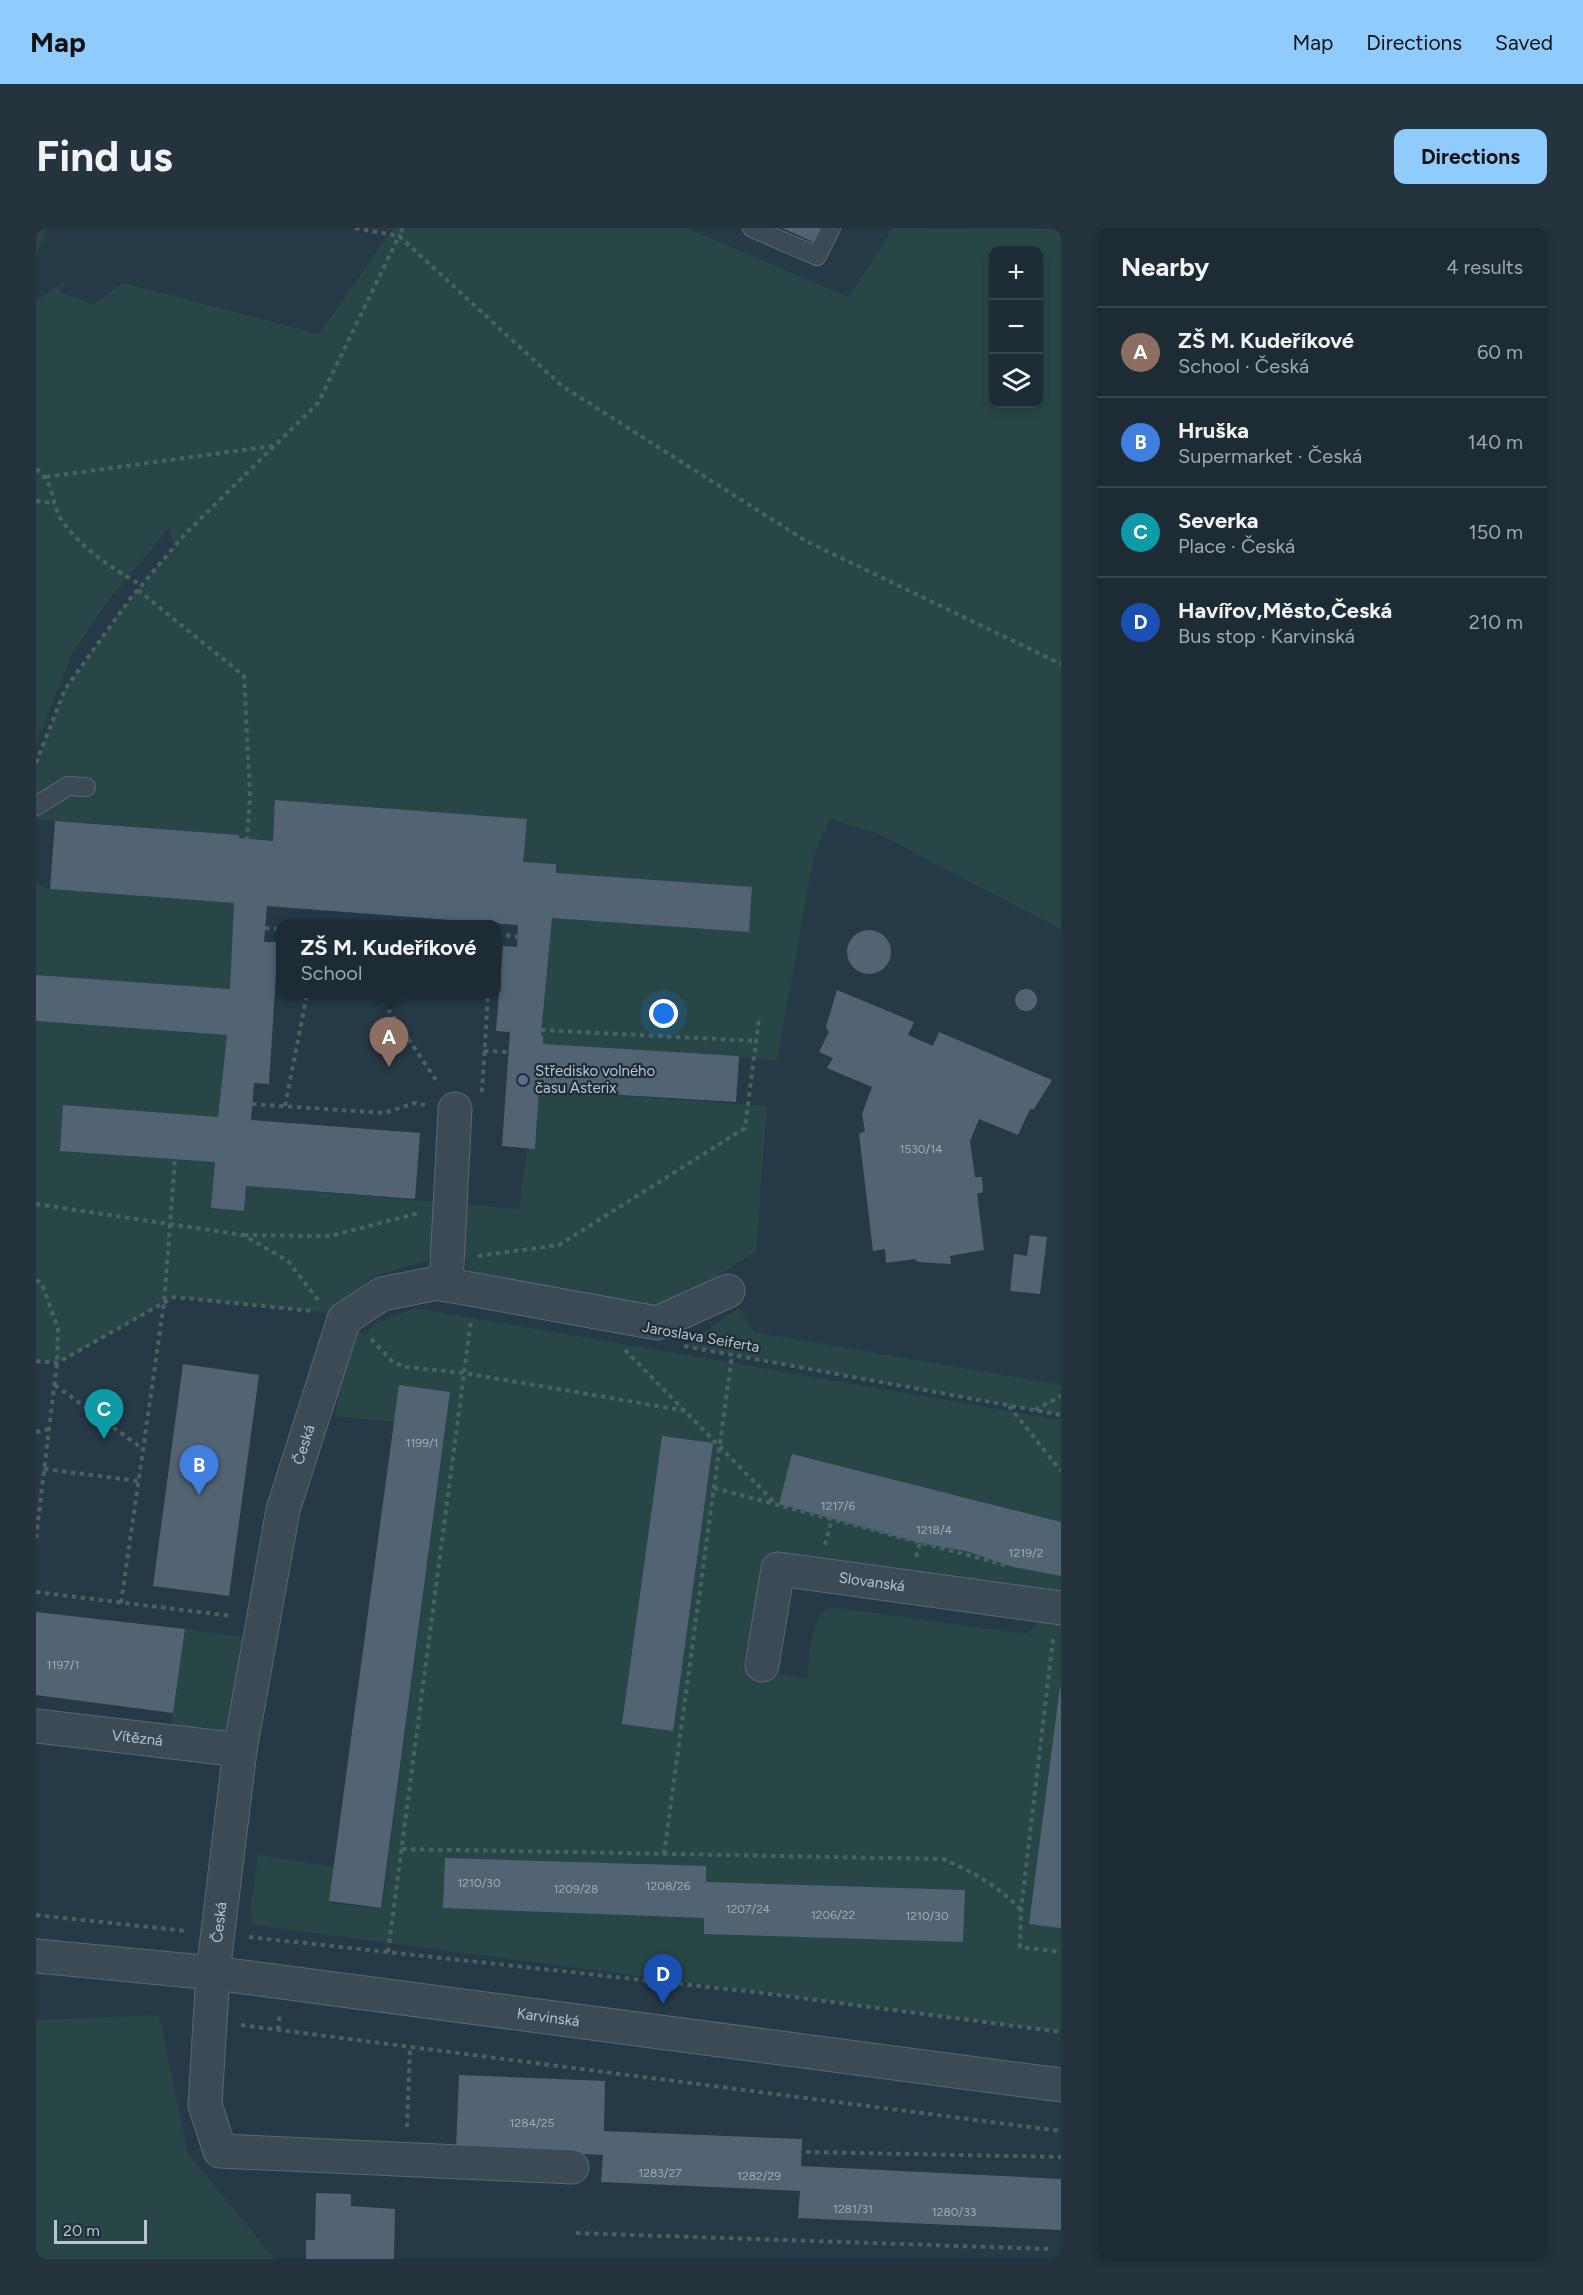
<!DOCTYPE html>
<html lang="en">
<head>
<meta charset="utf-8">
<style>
  :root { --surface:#1c2b34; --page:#25333c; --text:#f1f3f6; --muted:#a0a7ac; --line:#3a474f; --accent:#8fcbfd }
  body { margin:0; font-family:Figtree,sans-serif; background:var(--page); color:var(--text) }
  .controls { position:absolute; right:18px; top:18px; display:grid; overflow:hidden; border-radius:12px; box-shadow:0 3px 9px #0003 }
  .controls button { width:54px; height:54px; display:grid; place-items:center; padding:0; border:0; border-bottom:2px solid var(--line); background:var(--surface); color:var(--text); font:30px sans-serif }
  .scale { position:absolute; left:18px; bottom:15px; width:93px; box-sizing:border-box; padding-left:6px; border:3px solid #b9c4ce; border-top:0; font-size:16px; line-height:21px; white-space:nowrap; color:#b9c4ce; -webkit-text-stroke:4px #1f2f3a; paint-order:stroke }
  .you { position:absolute; left:628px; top:786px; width:21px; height:21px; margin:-15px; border:4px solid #fff; border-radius:50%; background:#1a73e8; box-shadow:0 0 0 9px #1a73e833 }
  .badge { display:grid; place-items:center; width:39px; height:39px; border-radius:50%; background:var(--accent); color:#fff; font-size:20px; font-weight:700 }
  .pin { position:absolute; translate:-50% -50px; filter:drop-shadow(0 2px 3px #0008) }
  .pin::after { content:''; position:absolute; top:32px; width:21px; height:18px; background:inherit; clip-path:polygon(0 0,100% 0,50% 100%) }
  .popup { position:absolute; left:240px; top:692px; width:225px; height:78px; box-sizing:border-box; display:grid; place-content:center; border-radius:12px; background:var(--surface); filter:drop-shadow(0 2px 4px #0005); font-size:20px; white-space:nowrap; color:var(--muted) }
  .popup b { font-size:22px; color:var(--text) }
  .popup::after { content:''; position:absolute; left:50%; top:100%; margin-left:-12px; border:12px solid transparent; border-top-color:var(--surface) }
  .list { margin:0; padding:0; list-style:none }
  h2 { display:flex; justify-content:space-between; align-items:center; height:78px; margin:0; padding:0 24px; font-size:26px }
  h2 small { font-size:20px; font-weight:400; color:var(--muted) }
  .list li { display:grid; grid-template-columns:39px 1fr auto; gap:18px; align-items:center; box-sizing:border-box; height:90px; padding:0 24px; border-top:2px solid var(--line) }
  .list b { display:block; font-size:22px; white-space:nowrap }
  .list p { margin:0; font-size:20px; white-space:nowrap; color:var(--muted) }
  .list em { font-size:20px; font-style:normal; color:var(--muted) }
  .icon { flex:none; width:33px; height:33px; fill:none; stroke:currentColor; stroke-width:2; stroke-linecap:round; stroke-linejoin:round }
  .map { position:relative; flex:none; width:1025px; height:2031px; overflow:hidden; border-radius:12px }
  header { display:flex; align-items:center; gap:36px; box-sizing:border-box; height:84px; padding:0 30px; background:var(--accent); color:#111 }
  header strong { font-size:28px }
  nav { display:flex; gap:33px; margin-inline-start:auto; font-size:21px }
  .intro { display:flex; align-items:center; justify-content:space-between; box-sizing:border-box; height:144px; padding:0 36px }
  h1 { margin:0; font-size:42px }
  .button { padding:15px 27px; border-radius:12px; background:var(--accent); color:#111; font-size:21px; font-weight:700 }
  main { display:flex; gap:36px; padding:0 36px }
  aside { flex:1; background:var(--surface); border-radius:12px; box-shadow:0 3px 9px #0003 }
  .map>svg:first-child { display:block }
</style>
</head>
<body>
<header>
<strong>Map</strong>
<nav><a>Map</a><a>Directions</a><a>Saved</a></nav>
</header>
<div class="intro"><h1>Find us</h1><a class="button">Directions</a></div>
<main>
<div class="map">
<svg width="1025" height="2031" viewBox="0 0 1025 2031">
  <rect width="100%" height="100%" fill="#263946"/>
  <path fill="#284645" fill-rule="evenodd" d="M0,0H11L0,29Z
    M357,0H650L813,69L857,0L1025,1V701L840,605L794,591L778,627L741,832L507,816V808L505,807L516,690L713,704L520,645V636L487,634L490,591L240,572L237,613L203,610L202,607L0,591V535L29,461L94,371L138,319L133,300L71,374L36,426L0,515V72L28,55L24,64L57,76L87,55L283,106ZM957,22H1002V176H957Z
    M0,655L14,661L198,675L194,761L0,747Z
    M0,793L191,807L182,889L28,877L179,934L176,980L208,983L210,958L403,974L395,1031L337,1049L292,1085L138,1069L21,1135L0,1133Z
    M503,862L731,878L720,1023L626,1084L434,1046C425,1025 430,999 431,976L483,981L491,920H500Z
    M379,1080L1025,1192V1371L728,1332L707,1438L771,1451C774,1431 773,1389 794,1379L992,1406L1007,1386L1025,1389V1804L218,1697L214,1684L222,1627L299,1639L295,1675L346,1681L414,1166L358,1194L299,1188L307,1142L322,1104L330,1107L337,1097Z
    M703,1080L718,1104L1025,1157V1187L649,1118Z
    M149,1401L220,1411L198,1516L133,1512Z
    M123,1787L152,1926L239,2031H0V1792Z"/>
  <path fill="#526473" d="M746,0H784L777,14Z
    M239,572L491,591L487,634L520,636V645L716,659L713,704L516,690L505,807H507V816L703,828L700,874L503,862L499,921L466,918L474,804L460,803L467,718L481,719L482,697L231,678L228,714H242L233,856L218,855L215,892L384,905L379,971L210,958L208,983L175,980L179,934L24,923L27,877L182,889L191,807L0,793V747L194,761L198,675L14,661L19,593L203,607V610L237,613Z
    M811 724a22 22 0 1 1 44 0a22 22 0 1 1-44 0Z
    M979 772a11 11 0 1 1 22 0a11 11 0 1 1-22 0Z
    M801,762L878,794L872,807L897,818L903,804L1016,852L998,881H994L982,907L943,891L934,913L939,949H946L947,964L941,966L948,1022L914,1028L915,1036L882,1034L879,1031L850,1035L849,1021L837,1023L823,906L829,903L826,886L836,859L791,840L797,830L783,824L793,804L790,799Z
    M994,1007L1011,1009L1004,1066L974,1063L978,1026L991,1028Z
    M147,1136L223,1147L193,1368L117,1358Z
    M363,1157L414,1164L345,1680L293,1673Z
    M626,1208L677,1215L637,1503L586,1496Z
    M756,1226L1025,1294V1348L977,1339L930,1323L884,1315L743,1276Z
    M0,1384L149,1401L137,1485L0,1467Z
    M1024,1459H1025V1700L993,1696Z
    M409,1630L670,1638V1654L929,1662L927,1714L668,1706V1690L407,1680Z
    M423,1847L569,1853L568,1903L766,1911L765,1938L1025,1951V2002L762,1990L764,1963L565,1954L567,1927L420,1920Z
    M280,1965L315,1966V1978L359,1981L358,2031H270V2012H279Z"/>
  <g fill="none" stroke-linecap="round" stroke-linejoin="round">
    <g stroke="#5a6772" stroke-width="20">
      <path id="service" d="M716,0L781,28L795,0
        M0,578L32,558L50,559"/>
    </g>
    <g stroke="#5a6772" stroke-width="35">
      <g id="minor">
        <path d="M410,1057L419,881"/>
        <path id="s1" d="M726,1437L742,1341L1025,1380"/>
        <path id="s2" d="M0,1498L204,1522"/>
        <path id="s3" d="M0,1728L177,1745L1025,1857"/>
        <path id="s4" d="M536,1939L184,1923L169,1877L177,1745L204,1522L247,1282L308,1091L346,1066L401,1055L621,1095L692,1063"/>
      </g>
    </g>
    <path stroke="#476261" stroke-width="4" stroke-dasharray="4.5 4.5" stroke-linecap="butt" d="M319,0L363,8
      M367,0L363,8L526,158L770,313L1025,436
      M0,241C20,256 14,275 26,293C47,322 76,340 105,357
      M10,249L236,218
      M0,273L19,275
      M102,362L208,448L214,568L211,611
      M0,535L29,461L94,371L149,306L282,175L364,6
      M229,700L245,701
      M461,706L482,709
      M342,766L402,855
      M505,802L720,813
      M448,823L473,824
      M446,864L452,766
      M216,876L348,885L379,875L389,877
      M249,878L271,766
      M0,976L207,1007L252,1033L282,1072
      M208,1007L294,1008L383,985
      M442,1028L523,1017L709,900L723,791
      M0,1052L6,1056L22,1100L21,1135L0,1310
      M335,1111L357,1134L370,1139L428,1145L651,1183
      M648,1118L1025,1187
      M589,1122L739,1275
      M0,1133L21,1135L138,1069L276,1083
      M19,1157L107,1221
      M973,1178L1025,1243
      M999,1182L1025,1168
      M0,1204L13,1201
      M8,1241L102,1253
      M678,1260L973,1338
      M789,1317L796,1291
      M880,1329L884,1315
      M0,1364L196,1388
      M85,1375L128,1075L139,931
      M1017,1411L985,1682L984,1719L1025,1724
      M366,1621L907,1631C937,1644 962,1658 985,1682
      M628,1626L696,1127
      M0,1687L151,1703
      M213,1709L727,1765L1025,1804
      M352,1724L435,1092
      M205,1797L1025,1903
      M242,1802L244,1784
      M371,1899L374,1819
      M770,1924L1025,1929
      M540,2005L1013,2021"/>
    <use href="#service" stroke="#3b4a55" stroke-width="18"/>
    <use href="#minor" stroke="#3b4a55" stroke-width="33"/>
  </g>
  <circle fill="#5c6f8a" stroke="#1f2f3a" stroke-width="2" cx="487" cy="852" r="6"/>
  <g text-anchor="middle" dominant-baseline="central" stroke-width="4.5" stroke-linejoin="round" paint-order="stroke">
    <g font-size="12" fill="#9facb7">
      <text x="885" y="921">1530/14</text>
      <text x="386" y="1215">1199/1</text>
      <text x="802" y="1278">1217/6</text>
      <text x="898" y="1302">1218/4</text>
      <text x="990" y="1325">1219/2</text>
      <text x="27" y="1437">1197/1</text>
      <text x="443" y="1655">1210/30</text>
      <text x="632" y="1658">1208/26</text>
      <text x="540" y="1661">1209/28</text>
      <text x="712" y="1681">1207/24</text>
      <text x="797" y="1687">1206/22</text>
      <text x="891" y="1688">1210/30</text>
      <text x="496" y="1895">1284/25</text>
      <text x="624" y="1945">1283/27</text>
      <text x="723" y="1948">1282/29</text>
      <text x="817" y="1981">1281/31</text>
      <text x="918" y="1984">1280/33</text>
    </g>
    <g font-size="15" fill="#b9c4ce" stroke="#1f2f3a" text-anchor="start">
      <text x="499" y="843">Středisko volného<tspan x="499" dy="17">času Asterix</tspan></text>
    </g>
    <g font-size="15" fill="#b9c4ce" stroke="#1f2f3a">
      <text transform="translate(665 1109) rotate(10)">Jaroslava Seiferta</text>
      <text stroke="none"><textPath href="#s4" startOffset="1070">Česká</textPath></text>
      <text stroke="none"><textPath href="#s1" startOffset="192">Slovanská</textPath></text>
      <text stroke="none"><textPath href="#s2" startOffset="102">Vítězná</textPath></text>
      <text stroke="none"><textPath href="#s4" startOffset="584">Česká</textPath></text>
      <text stroke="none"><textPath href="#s3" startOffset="516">Karvinská</textPath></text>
    </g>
  </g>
</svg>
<div class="controls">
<button>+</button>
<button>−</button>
<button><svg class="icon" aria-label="layers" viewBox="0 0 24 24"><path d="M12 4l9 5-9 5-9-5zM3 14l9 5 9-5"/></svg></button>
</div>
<div class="scale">20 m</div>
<div class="you"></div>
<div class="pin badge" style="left:353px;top:839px;background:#8d6e63">A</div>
<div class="popup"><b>ZŠ M. Kudeříkové</b>School</div>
<div class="pin badge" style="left:163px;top:1267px;background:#3f7fe0">B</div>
<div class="pin badge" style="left:68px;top:1211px;background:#0f9aa8">C</div>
<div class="pin badge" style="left:627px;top:1776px;background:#1a4fb4">D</div>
</div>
<aside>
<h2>Nearby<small>4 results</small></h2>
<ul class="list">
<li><span class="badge" style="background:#8d6e63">A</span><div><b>ZŠ M. Kudeříkové</b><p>School · Česká</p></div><em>60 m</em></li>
<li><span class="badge" style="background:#3f7fe0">B</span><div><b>Hruška</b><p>Supermarket · Česká</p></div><em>140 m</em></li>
<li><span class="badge" style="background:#0f9aa8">C</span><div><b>Severka</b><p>Place · Česká</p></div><em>150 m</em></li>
<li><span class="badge" style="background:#1a4fb4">D</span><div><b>Havířov,Město,Česká</b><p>Bus stop · Karvinská</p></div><em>210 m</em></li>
</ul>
</aside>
</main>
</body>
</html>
